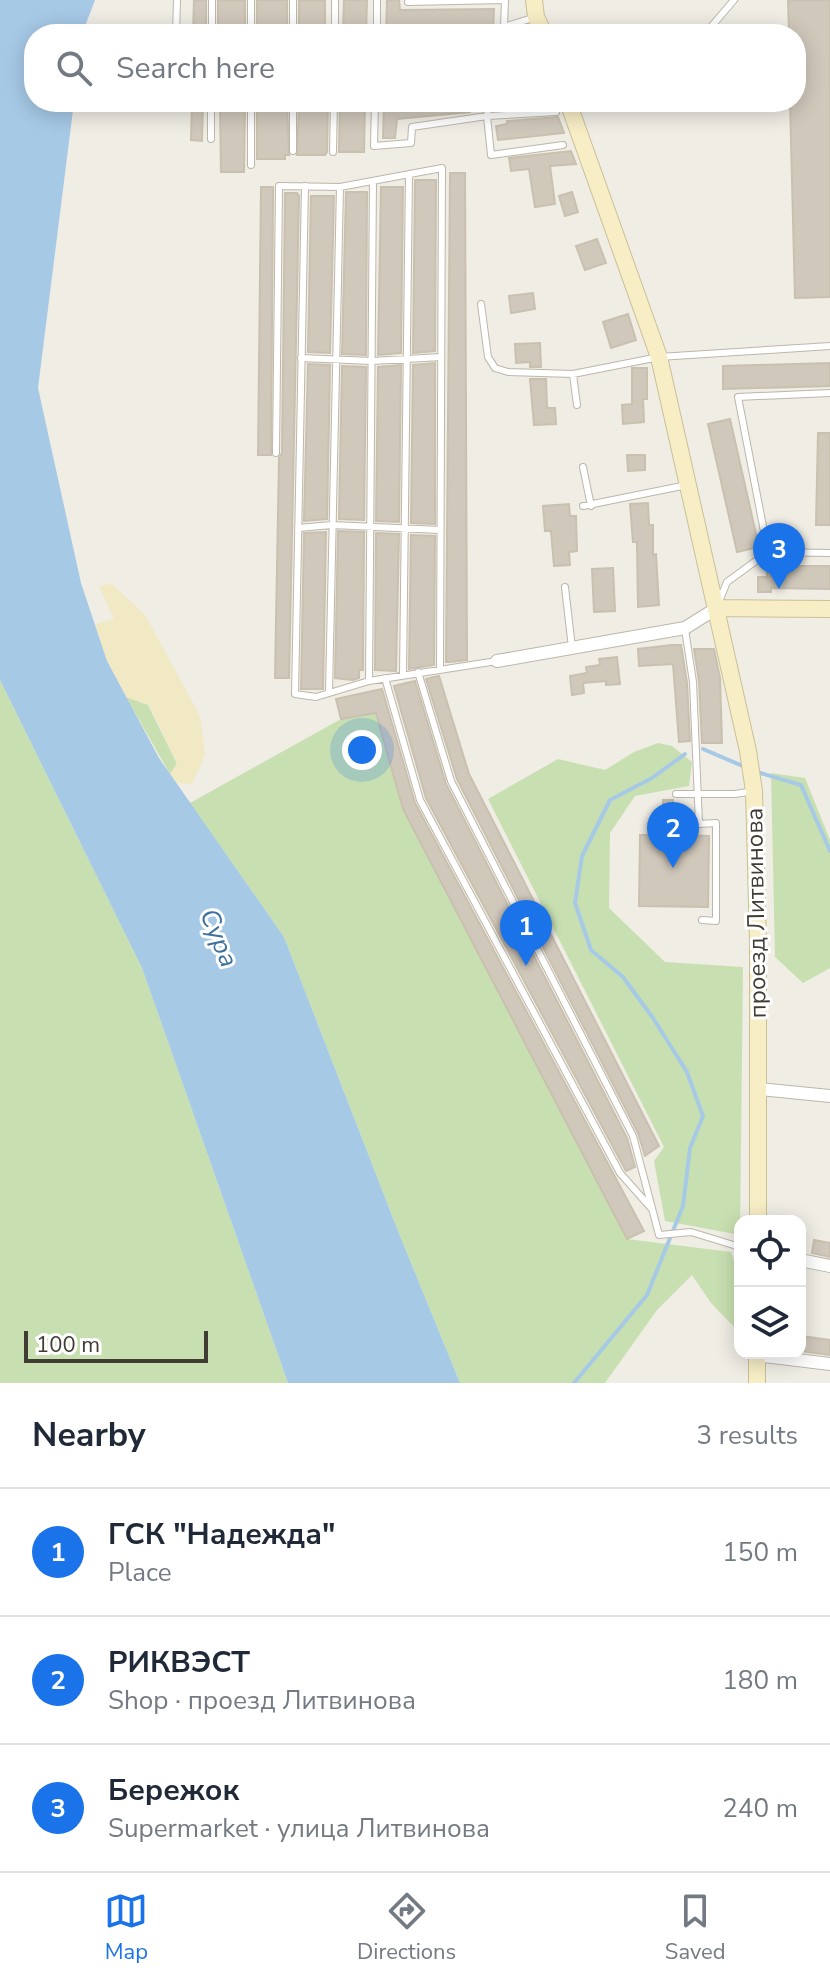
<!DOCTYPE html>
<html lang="en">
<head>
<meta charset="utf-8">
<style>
  :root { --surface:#fff; --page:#f2f2f3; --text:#1f2937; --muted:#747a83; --line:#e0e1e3; --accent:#1a73e8 }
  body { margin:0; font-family:"Nunito Sans",sans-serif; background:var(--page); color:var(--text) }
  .controls { position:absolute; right:24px; bottom:24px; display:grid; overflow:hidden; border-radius:16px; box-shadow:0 4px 20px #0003 }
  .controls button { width:72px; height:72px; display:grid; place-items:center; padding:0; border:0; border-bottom:2px solid var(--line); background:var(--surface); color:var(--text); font:40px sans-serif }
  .scale { position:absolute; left:24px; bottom:20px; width:184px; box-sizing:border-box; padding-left:8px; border:4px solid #413d35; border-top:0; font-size:22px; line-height:28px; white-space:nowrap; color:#413d35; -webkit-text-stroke:6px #fff; paint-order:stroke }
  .you { position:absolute; left:362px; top:750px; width:28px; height:28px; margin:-20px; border:6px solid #fff; border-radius:50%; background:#1a73e8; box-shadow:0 0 0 12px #1a73e833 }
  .badge { display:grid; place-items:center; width:52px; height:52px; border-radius:50%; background:var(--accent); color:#fff; font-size:26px; font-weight:700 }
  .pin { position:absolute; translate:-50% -66px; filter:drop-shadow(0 2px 4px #0008) }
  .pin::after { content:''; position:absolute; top:42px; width:28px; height:24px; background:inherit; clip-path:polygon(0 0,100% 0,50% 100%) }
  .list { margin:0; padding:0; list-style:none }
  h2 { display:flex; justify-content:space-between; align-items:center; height:104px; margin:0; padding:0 32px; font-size:34px }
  h2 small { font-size:26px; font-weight:400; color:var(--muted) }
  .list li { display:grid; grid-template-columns:52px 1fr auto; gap:24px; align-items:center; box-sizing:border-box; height:128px; padding:0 32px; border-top:2px solid var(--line) }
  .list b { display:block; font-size:30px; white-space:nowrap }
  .list p { margin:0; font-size:26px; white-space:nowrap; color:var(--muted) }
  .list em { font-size:26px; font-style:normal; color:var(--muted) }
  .icon { flex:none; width:44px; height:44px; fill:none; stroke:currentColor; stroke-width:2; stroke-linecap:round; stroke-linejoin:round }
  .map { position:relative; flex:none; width:830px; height:1383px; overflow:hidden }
  .search { position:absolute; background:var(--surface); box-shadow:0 4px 20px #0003; left:24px; right:24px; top:24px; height:88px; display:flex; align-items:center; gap:20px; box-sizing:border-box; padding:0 28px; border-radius:32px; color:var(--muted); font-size:30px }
  .sheet { height:488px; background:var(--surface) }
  nav { display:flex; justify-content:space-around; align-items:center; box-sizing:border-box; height:112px; border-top:2px solid var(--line); background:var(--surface); font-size:22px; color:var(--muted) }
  nav a { display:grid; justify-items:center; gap:4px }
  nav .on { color:var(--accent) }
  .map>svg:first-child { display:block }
</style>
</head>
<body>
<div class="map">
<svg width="830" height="1383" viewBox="0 0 830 1383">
  <rect width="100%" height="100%" fill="#efede4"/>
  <path fill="#c8e0b1" d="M0,680L142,968L288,1383H0Z
    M126,697L148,705L177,764L170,774Z
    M376,713L403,809L627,1239L731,1252L740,1278V1333L711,1303L692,1275L657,1310L605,1383H460L396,1226L284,937L190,803L341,719Z
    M658,743L672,746L692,762L689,786L635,796L610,833L609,908L665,962L743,967L740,1235L665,1221L654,1161L664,1147L488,799L558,759L605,770L634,752Z
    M771,773L805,778L830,840V968L803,983L775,957Z"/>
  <path fill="#f0e9c3" d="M112,584L145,615L200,716L205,755L192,784L177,783L170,774L177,763L149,705L126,697L107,661L95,624L114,619L99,586Z"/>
  <path fill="#a6c9e6" d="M0,0H95L82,34H34V102H74L38,388L81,583L107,661L159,758L284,937L396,1226L460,1383H288L142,968L0,680Z"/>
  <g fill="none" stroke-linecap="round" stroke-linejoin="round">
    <path stroke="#a6c9e6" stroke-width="4" d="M703,749L745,767
      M757,772L801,785L830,851
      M574,1383L647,1295L683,1206L690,1148L703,1116L687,1072L653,1018L623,977L591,950L575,903L582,856L610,800L652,778L685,754"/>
  </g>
  <path fill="#d0c8bb" stroke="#c9c0af" stroke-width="2" d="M194,0H206V34H193Z
    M218,0H245V34H218Z
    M257,0H287V34H257Z
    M299,0H325V34H299Z
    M344,0H367L366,34H343Z
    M387,0H399L400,10L494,9L493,33L386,34Z
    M788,0H830V297L795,298L790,102H796V34H789Z
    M192,102H203L202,141L191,140Z
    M220,102H245L244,172H221Z
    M257,102H287L289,155H285V159H257Z
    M299,102H328L327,152L325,155H297Z
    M340,102H365L364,152H339Z
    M384,102H471L470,112L397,119L395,138H383Z
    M505,102H552L554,106L506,109Z
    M558,117L564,133L498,140L496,126L507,124V121Z
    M571,151L576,164L550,166L555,204L535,207L529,169L511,171L509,158Z
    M450,173H465L467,660L450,662H446Z
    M415,180H436L435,351L413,353Z
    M261,187H273V192L271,455H258Z
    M381,187H403L401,353L378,355Z
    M346,192H367L366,355L342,354Z
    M572,192L578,212L565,216L559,196Z
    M285,193H297L299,196L289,678H275L279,458L282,453Z
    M311,196H334L330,353L308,352Z
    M597,239L606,263L585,270L576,246Z
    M533,293L535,309L511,313L509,296Z
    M628,314L636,340L611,348L603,322Z
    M540,343L541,367H530V362L516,363L515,344Z
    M435,363V524L411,523L413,365Z
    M830,363V386L723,389V366Z
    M308,364L330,365L327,519L304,521Z
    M401,365L399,522L376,521L378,367Z
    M342,366L366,367L364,520L339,519Z
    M632,368H647V399H643L644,422L623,424L622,405L632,404Z
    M530,379H546L547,408H555L556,424L534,425Z
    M730,419L759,547L737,552L708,424Z
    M818,433H830V525H816Z
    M627,455H645V470L628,471Z
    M648,503L649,525H653V555L656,554L659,605L638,607L637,542H633L630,504Z
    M569,504L570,516H576L577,551L569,552L570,565L554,566L551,531H545L543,506Z
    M338,531L364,532L363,670H359V678L353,680L335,678Z
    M326,532L323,689H301L304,533Z
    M376,533L399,534L396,671L375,670Z
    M411,535L435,536L434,665L409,669Z
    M767,566H830V589L771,588V592H758V577H767Z
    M613,568L615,611L594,612L592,569Z
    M672,645H681L687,683L690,741L679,742L673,664L639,666L638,649Z
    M694,649H714L720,678L722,743H702L699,681Z
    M617,657L620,684L606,685V681L583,683L584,693L572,695L570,676L587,673L586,667L600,665L599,659Z
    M439,676L469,774L659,1146L645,1156L638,1133L457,779L426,679Z
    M415,681L446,784L627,1138L635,1167L626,1171L426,798L394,686Z
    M382,689L415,803L644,1231L627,1239L403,809L376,713L341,719L336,699Z
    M663,800H673V835L709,836L708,907L639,906L640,835H651V817H663Z
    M814,1240L830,1243V1257L812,1253Z
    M801,1336L830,1340V1355L800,1351Z"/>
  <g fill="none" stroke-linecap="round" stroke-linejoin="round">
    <g stroke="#bdb7ab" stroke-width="8">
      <path id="service" d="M251,0V34
        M293,0V34
        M505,0L504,27L536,17
        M408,2L505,0
        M176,34L177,0
        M212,34V0
        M335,34V0
        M377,34V0
        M705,34L734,0
        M251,102V165
        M293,102V151
        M375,102L374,146L411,143L412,127L487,116L489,102
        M556,112L487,116L491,155L563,145
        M211,139V102
        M333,152L334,102
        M305,186L295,694L316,697L369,681L497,661
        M481,304L488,357L495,368L508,372L573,374L659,357L830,346
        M301,358L372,361L441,357
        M573,374L577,405
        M276,453L279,186L340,187L442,168L440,669
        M583,467L591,506
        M583,506L687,485
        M298,528L332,525L440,530
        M768,552L738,397L830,393
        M565,587L572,648
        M718,604L727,582L768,552L830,553
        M685,629L693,682L699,824L716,823V921L702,920
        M418,672L451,781L633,1136L659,1235L691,1232L740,1247
        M403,675L409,174
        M385,678L420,800L620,1173L651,1208
        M369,681L373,181
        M329,692L340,187
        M676,794H735L754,791"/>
    </g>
    <g stroke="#bdb7ab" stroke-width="14">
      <path id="minor" d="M497,661L685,628L717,608
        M759,1089L830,1096
        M800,1260L830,1266
        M757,1355L830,1364"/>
    </g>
    <g stroke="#cac098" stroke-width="18">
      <path id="secondary" d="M534,0L536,17L544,34
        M568,102L659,357L748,751L754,791L758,942V1221
        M717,608L830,609
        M757,1353V1383"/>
    </g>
    <use href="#service" stroke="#fff" stroke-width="6"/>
    <use href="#minor" stroke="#fff" stroke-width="12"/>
    <use href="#secondary" stroke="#f7eec6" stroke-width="16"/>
  </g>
  <g text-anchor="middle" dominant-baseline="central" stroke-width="6" stroke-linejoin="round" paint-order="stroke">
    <g font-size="24" fill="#413d35" stroke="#fff">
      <text transform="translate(756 913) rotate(-91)">проезд Литвинова</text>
    </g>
    <g font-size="26" font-style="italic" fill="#3b709f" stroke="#fff">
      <text transform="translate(219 938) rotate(68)">Сура</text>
    </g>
  </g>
</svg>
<div class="controls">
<button><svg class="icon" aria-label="locate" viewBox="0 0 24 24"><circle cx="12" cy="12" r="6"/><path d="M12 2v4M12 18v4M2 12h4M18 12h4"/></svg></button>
<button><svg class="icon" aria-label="layers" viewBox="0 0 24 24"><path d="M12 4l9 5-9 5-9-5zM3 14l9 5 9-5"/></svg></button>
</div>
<div class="scale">100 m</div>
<div class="you"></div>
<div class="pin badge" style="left:526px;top:966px">1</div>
<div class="pin badge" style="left:673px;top:868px">2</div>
<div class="pin badge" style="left:779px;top:589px">3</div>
<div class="search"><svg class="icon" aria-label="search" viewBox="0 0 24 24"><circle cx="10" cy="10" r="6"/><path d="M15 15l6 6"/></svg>Search here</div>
</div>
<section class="sheet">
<h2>Nearby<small>3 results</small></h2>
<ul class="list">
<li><span class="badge">1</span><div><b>ГСК &quot;Надежда&quot;</b><p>Place</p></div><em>150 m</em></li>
<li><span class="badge">2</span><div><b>РИКВЭСТ</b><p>Shop · проезд Литвинова</p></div><em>180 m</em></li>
<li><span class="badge">3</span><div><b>Бережок</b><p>Supermarket · улица Литвинова</p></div><em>240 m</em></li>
</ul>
</section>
<nav>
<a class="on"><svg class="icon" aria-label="map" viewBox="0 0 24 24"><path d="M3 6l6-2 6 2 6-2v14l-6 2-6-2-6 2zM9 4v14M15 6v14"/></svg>Map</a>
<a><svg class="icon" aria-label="directions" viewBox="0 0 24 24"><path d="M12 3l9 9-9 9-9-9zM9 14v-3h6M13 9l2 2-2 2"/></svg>Directions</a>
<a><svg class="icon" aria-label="saved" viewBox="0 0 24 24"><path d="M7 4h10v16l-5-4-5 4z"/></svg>Saved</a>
</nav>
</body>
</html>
